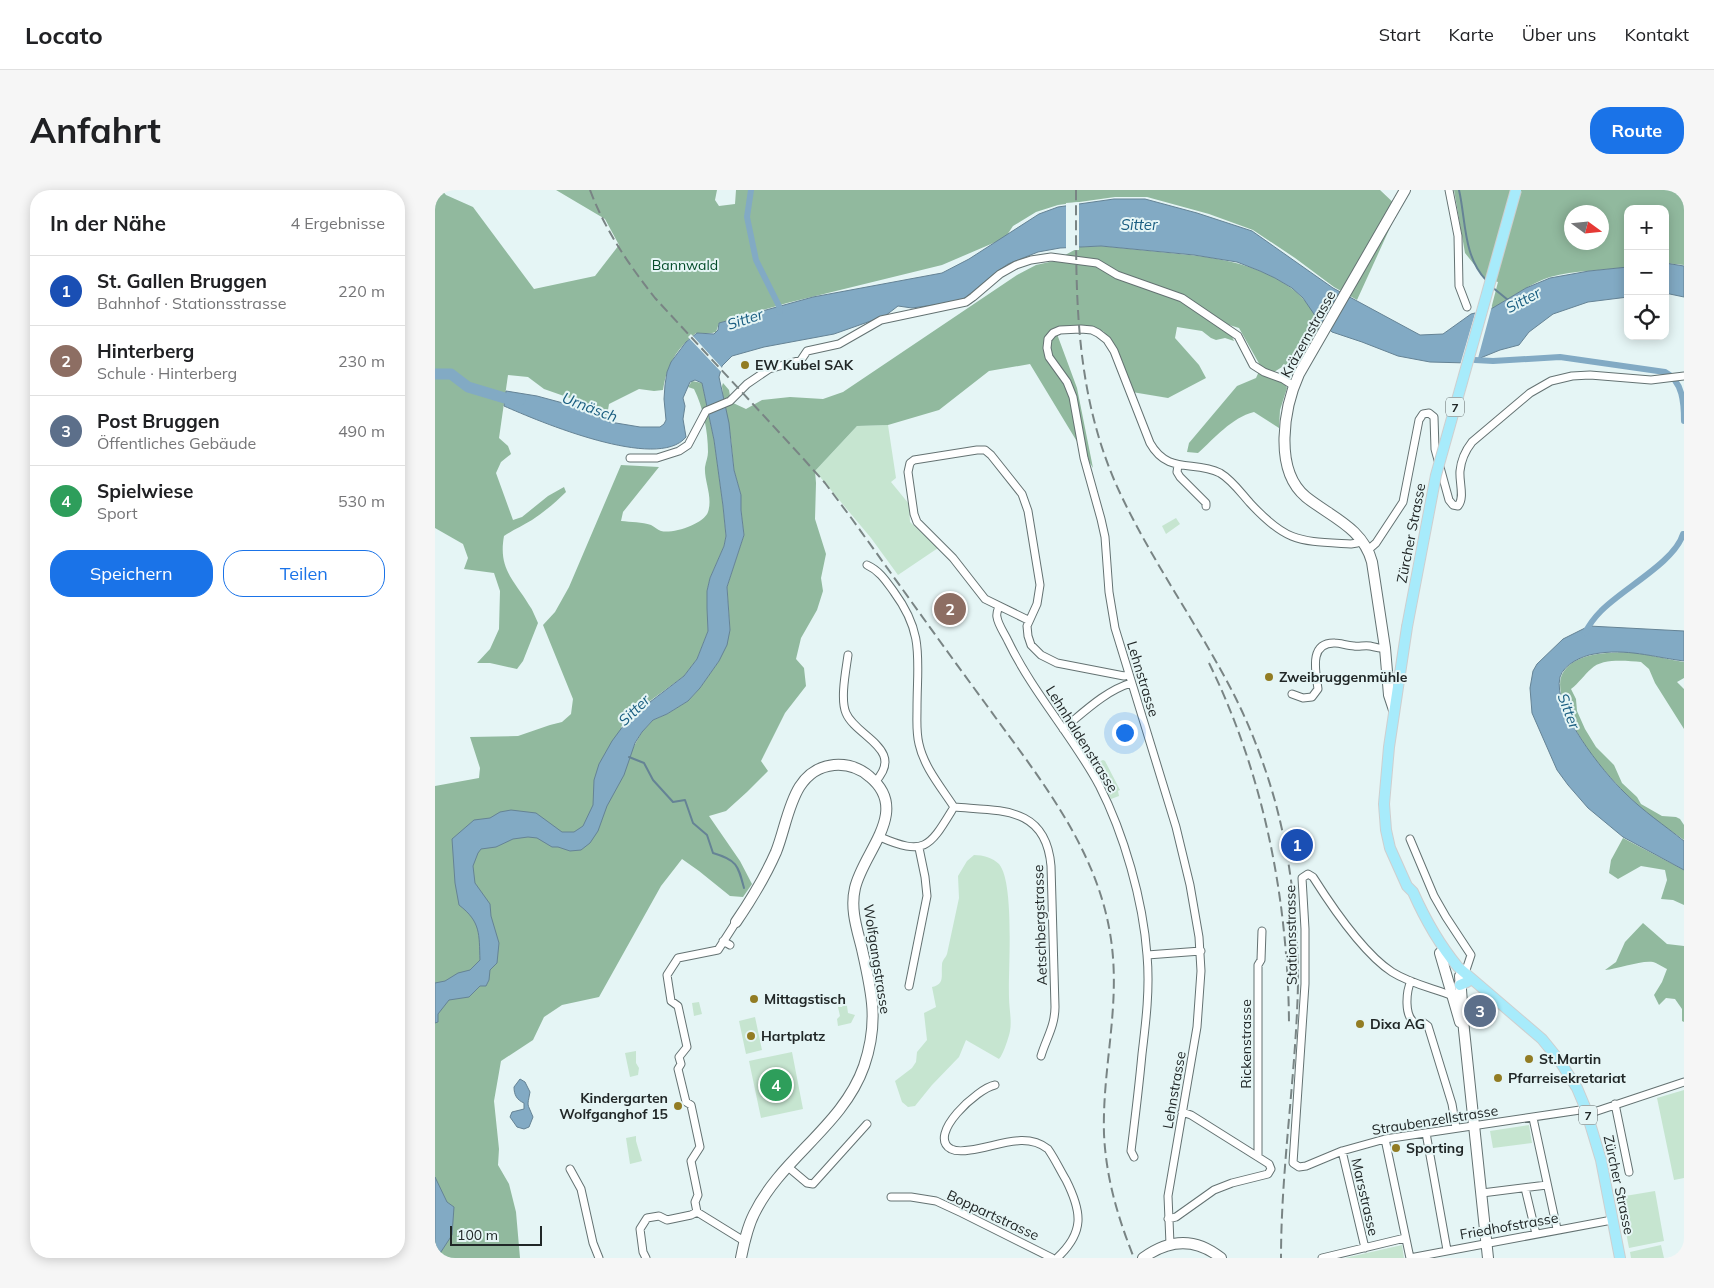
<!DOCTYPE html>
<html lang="de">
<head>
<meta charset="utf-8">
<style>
  :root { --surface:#fff; --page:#f6f6f6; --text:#202124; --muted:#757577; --line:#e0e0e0; --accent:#1a73e8 }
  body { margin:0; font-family:Mulish,sans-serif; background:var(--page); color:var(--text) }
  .controls { position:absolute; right:15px; top:15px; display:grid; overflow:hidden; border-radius:10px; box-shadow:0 2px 12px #0003 }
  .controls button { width:45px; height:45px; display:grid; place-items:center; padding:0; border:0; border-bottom:1px solid var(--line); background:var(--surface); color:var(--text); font:25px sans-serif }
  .compass { position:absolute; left:1129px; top:15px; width:45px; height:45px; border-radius:50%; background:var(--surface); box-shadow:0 2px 12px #0003; rotate:105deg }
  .scale { position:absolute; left:15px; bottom:12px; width:92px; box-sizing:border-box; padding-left:5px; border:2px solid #212727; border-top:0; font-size:14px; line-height:18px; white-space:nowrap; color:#212727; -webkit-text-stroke:4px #e5f5f5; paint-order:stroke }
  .you { position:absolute; left:689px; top:542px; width:18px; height:18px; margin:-12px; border:4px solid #fff; border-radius:50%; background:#1a73e8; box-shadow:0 0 0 8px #1a73e833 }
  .badge { display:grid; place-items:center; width:32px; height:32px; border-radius:50%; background:var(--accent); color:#fff; font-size:16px; font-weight:700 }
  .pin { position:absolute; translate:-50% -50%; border:2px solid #fff; box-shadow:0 1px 5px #0006 }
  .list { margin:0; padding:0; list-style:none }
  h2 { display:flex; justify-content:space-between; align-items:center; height:65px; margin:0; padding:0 20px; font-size:21px }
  h2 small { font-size:16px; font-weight:400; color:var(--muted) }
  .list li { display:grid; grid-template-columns:32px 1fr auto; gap:15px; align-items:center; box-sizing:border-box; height:70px; padding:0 20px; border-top:1px solid var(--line) }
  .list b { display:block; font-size:19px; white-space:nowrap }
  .list p { margin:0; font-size:16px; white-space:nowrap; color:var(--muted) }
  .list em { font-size:16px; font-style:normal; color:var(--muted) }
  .actions { display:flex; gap:10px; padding:15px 20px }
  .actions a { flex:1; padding:11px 0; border:1px solid var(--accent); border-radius:20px; text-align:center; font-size:18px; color:var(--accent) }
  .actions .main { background:var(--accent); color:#fff }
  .icon { flex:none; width:28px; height:28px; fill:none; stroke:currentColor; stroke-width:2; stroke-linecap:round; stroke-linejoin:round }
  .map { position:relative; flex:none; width:1249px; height:1068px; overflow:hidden; border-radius:20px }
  header { display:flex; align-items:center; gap:30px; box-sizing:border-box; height:70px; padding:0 25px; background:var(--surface); border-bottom:1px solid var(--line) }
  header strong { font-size:24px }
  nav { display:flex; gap:28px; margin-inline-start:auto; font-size:18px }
  .intro { display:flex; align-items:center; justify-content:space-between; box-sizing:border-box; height:120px; padding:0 30px }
  h1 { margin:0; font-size:35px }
  .button { padding:12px 22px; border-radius:20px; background:var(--accent); color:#fff; font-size:18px; font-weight:700 }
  main { display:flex; gap:30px; padding:0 30px }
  aside { flex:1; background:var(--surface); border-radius:20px; box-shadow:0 2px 12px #0003 }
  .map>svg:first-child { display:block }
</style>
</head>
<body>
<header>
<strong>Locato</strong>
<nav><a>Start</a><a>Karte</a><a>Über uns</a><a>Kontakt</a></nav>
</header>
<div class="intro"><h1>Anfahrt</h1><a class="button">Route</a></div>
<main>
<aside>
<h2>In der Nähe<small>4 Ergebnisse</small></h2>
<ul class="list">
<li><span class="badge" style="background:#1a4fb4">1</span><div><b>St. Gallen Bruggen</b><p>Bahnhof · Stationsstrasse</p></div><em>220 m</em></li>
<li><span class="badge" style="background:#8d6e63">2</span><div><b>Hinterberg</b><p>Schule · Hinterberg</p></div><em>230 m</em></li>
<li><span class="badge" style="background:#5c6f8a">3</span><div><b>Post Bruggen</b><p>Öffentliches Gebäude</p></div><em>490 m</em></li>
<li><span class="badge" style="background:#2e9e5b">4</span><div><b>Spielwiese</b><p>Sport</p></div><em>530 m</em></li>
</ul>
<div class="actions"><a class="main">Speichern</a><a>Teilen</a></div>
</aside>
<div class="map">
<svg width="1249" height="1068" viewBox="0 0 1249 1068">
  <rect width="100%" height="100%" fill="#e5f5f5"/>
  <path fill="#c6e5d0" d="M453,235L461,288L456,292L474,314L475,332L503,358L463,385L436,348L380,281L422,236Z
    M741,328L745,334L731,344L727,336Z
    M668,570L670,571L685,600L683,601L684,606L676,609L658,574Z
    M539,665C548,665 558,668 564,674C580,693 573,780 574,807C574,818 577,830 575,841C574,847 568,865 564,869L531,850L524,867L497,895L480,916L473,917L467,912L460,891L477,878L481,872L482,862L492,850L489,823L501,817L497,797C510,794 506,786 507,775C507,770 510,769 512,764L524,708L523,686L532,671Z
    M264,812L267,824L259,826L257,813Z
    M409,814L412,816L413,823L420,825L416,833L403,836L402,829L405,826L403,817H407Z
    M320,827L327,860L311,864L304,831Z
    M201,861V873L204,878L203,885L195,887L190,863Z
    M357,862L368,919L326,928L314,871Z
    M1249,900V988L1239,990L1222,908Z
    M1094,935L1097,953L1058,958L1055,941Z
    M201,946V951L207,971L195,974L191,948Z
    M1220,1001L1229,1051L1194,1058L1184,1007Z
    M967,1055L969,1068H910Z
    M1226,1055L1229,1068H1196L1195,1062Z"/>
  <path fill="#91b99e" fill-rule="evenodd" d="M0,0H7L11,5L38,17L99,99L160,86L184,55L170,29L121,0H282L280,10L284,16L300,14L301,0H945L964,18L922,110L899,97L860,68L818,40L774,24L712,7H680L623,15L601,22L578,36L570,48L507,75L352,113L284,133L281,142L277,143H261C241,159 232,175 228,200L219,201L204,199L174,214L172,226L149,213L109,199L93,187L73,185L64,248L73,256L76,264L66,272L61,283L78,330L87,327L113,306L129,297L131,302C121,312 109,322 97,330C87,336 78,340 69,346C63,379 79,390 94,415C98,420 100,427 103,433L88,471L82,479L55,473H42L55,459L64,439L65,401L59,383L29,379L33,368L28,354L0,338Z
    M1019,0H1249V75L1230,73V19H1193V77C1167,81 1140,80 1115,87C1093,94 1076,109 1056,119L1063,92L1050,88L1030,63ZM1136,22H1166V52H1136Z
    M666,56C689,58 712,61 735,63C778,67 819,72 856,98C871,108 879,125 891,138L867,179L855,172L834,185L850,194L852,198L845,220L844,238L819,222C796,228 780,248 763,263L752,262L754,253L802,196L821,188L826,177L804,138L791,134L799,151L790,148L781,150L776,148L767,141L742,137L740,148L764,175L771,188L733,208L697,202L676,151L668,141L648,136H632L622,144L642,198L658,278L595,174L554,181L504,220L453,235L422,236L380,281L381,293L380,329L391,364L386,388L388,401L382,420L366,448L361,469L369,478L371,496L350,523L326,571L333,581L312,602L291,621L274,626L305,671L317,694L308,707L295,706L264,681L247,669L226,696L164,807L127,815L109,827L98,850L66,871L59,911L64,959L63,975L74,994L81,1022L85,1068H0V596L44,588L45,578L35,547L83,546L115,535L127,532L136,524L138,509L108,435L120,422L134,397L186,275L224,277L188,322L186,331C196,332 207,332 216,335C220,337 223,340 226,341C238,344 269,334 273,322C278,307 269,291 270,277C271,271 273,267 273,262C273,241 268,217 259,199L253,197L257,191L267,193L279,250L288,316L291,346L289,356L275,388L272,401L273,441L262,469L249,486L208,516L186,537L195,563L207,542L218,530L232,524L253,511L265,498L284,471L295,440L292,397L309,345L306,320V305L299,280L296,249L288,206L287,196L288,193L294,200L296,212L311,219L327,210L355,207L388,209L408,202L582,85L601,75L619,71L645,57Z
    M1193,462C1212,464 1230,469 1249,472V488L1242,492L1249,499V539L1220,493L1214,479L1206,472C1191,471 1167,468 1156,479C1149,485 1144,493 1136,499L1141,509L1142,521L1150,539L1161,557L1179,575L1187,593L1202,607L1206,614L1227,626L1241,627L1245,629L1249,635V650C1237,641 1223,633 1212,623C1195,609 1178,591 1164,574C1150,557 1113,502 1129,481C1143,462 1172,463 1193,462Z
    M1188,648L1249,680V715L1238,710L1226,709L1232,690L1230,680L1206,676L1183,689L1174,683L1176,670Z
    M1208,733L1232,754L1249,756V832L1247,831V819L1240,809L1231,808L1224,815L1219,805L1227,792L1232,779C1228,777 1222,773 1218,772C1206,770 1183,779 1170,780L1181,772L1190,752Z"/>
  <path fill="#82aac4" stroke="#658395" d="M679,9H710L762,23L817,41L898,98L985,145L1008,144L1036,124L1056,119L1091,98L1115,88L1154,81L1193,77V107L1153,112L1118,124L1094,142L1084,155L1065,160L1033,173L995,172L963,166L927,152L897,142L881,127L868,108L857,98L840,88L825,81L802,72L759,65L666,56L625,58L603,62L573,74L560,83L530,108L520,112L477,118L463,116L450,126L399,144L329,157L297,166L287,176L284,187L294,233L299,280L306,305V320L309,345L292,397L295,440L292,455L284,471L265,498L253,511L232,524L218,530L207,542L200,553L189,585L172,616L163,641L155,653L146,660L135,661L123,657H117L102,648L93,647L78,649L61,657L46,659L43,663L38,676L40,693L55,714L56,726L64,753L62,773L55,780L54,790L51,796H45L34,807L14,810L3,824V832L0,833V793L10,791L23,783L35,780L45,770C44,744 46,732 24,715L20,693L17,649L39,630L55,628L65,622L76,620L101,623L127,642H139L148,636L158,615L159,590L164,574L177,551L194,528L249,486L262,469L273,441L272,418V401L275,388L289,356L291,346L288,316L279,250L267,193L260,190L255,192L248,208L250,216L248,229L251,247C223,282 103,231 69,216L71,201L102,206L139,216L175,232L205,237H225L229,234L231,230L229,209L230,195L232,182L236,172L251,152L262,143L279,144L283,140L284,133L378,107L507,83L534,69L604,24L623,17Z
    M1230,73L1249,76V107L1230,103Z
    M1154,436L1249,441V471C1217,467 1192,458 1159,464C1147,466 1129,474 1125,487C1117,519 1168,582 1190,603C1208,621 1229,635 1249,651V680L1188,647L1153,618L1133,595L1122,580L1097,523L1095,498L1098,481L1102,474L1128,449Z
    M85,889L90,892L95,902C92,918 92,912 98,927L94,937L89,939L82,937L75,927L77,922L89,919V913C82,910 79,905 79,897Z
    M0,987L12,1012L19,1017L17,1045L2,1068H0Z"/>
  <path fill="#e5f5f5" d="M644,12V60H631V13Z
    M1057,116L1042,172L1034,176L1025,175L1041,120Z
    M256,144L288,179L287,183L253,147Z"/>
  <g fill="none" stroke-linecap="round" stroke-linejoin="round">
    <path stroke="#658395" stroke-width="2" d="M1024,0C1031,30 1028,66 1051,90
      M1057,97L1073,110
      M194,567L209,573L218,590L238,612L250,610L258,633L272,645L278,663C302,670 303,675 309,698"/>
    <path stroke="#82aac4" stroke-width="6" d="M316,0L312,27L321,70L344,116L345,122
      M1040,170L1058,171L1125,167L1230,182C1248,191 1249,214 1249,231
      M1150,443C1154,435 1160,427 1166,421C1187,399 1240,372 1248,344"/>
    <path stroke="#82aac4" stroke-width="11" d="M0,184H16L33,197L73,209L85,210"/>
    <g stroke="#647272" stroke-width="9">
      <path id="street" d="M1014,0L1023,46L1024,96L1032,117
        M195,268H222L244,261L253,255L271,221L295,211L312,194L334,179L366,170L372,161L404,154L446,130L531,112L538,107L565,84L581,75L596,70L616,67L662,73L682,85L747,108L803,146L818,175L829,182L848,189L859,196
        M743,275L742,282L745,287L771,313V316
        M933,360L941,353L968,312L984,230L988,224L994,223L999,227L1000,259L1014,310L1018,315L1023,316C1030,308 1024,292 1025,281C1026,270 1030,261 1037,252L1095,203L1116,191L1137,186L1155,185L1216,190L1249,186
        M432,375C445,381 451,391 459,402C490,444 482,470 482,519C482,531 481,542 484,554C489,577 506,597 519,617
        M564,416C563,419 561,424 562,427C563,435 570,444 573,451C598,503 637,545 664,595C689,644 708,710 712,765C715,798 711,831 707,864C704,896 700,929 696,961L699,967
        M593,430L550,409L518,368L482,332L479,324L473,282L475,273L479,270L542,260H550L556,265L587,304L593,321L605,395L602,414L592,436L593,446L596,455L606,465L622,473L689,486L693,485
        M413,465C411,480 405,509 411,523C421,547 471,559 440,592
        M857,504L868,508L877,507L883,499C881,483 873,452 900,453C906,453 912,456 919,456C924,457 929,455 935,456C940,457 944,459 950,458
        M628,539C649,522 670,501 696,493
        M445,647C491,667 495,656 519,617C566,621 611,616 616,676L620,817C620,836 611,849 606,866
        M975,649L999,706L1011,727L1036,765L1030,783
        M301,732L283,760L243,768L232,785L236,811L243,816L252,857L244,867L246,874L243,879L251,912L256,915L265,957L256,971L263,1005L260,1012L262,1022L309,1051
        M288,751L295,755
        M712,765L766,761
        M976,791C971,802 969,826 980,833H989L993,836L1017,914L1021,938
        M474,796L492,706L490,687L484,658
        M1018,806C998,798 976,794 957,782C928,763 897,717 878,687L873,684L867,688L870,739V794L858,973L864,977L871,976L907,961L950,949L1145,920L1150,917
        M560,895C543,898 491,945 516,959C522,962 529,961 535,960C561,957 590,941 613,959C620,969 625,980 631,990C647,1022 650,1042 622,1068
        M1180,914L1194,982
        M1153,924L1249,892
        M1098,928L1122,1039
        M991,943L1012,1060
        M950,949L975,1068
        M907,961L930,1058
        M823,967V775L826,770L827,741
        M353,977L372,993L378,994L432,934
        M135,979L146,999L158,1053L164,1068
        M1090,998L1101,1044
        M1047,1003L1112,995
        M456,1007H476L501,1011L527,1023L617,1068
        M733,1029L741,1027L779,1000L797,993L833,984L836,979L834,974L756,925L747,922
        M735,1054L733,1006L762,837L766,781L764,747L755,695L741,637L680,438L674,402L670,347L666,329L649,268L638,207L632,192L614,167L612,158L613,149L618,143L625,140L646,139L657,140L663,143L672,150L679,161L715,253C733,285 759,270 785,283C797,290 806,303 815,313C852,353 864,351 916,354L922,353L925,350
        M211,1068L208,1062L205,1039L212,1028L224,1026L232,1030L256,1025L262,1022
        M887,1068L970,1048
        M975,1068L1177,1030"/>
    </g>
    <g stroke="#647272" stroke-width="12">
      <path id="secondary" d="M959,520L954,505L950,458L937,372C928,338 896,327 871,307C838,280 849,217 864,184L970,0
        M301,732C316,710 330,687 341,662C354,630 356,579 399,575C412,574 425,578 435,587C476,621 428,662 420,698C415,719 422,739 427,759C437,803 444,832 429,876C408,936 346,968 319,1024C312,1038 309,1053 306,1068
        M1005,763L1025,832
        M1025,786L1029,840L1053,1068
        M708,1068C734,1049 760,1047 786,1068"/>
    </g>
    <g stroke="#cecfcf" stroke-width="12">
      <path id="primary" d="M972,437L954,557L949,614L951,640L955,658L972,696L978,702C990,729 1004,754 1023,777L1107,849L1124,870L1142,898L1150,917L1166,970L1185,1068
        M1025,795L1032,792"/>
    </g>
    <use href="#street" stroke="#fff" stroke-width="7"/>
    <use href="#secondary" stroke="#fff" stroke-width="10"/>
    <use href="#primary" stroke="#a7ebfb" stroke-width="10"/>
    <path stroke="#798484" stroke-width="2" stroke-dasharray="10 5" stroke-linecap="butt" d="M155,0C170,40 194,75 220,108L365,265L390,293L417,329C461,390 505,452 550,513C601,584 660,654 675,743C687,813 667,875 669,944C671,988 683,1028 699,1068
      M641,0C641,102 639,196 680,292C712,364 758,427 795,497C814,533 829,572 840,611C856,670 863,733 863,794C861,886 846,977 846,1068
      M774,473C829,585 853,709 854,833"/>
    <g stroke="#cecfcf" stroke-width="12" stroke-linecap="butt">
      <path id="primary-bridge" d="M972,437L1001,285L1081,0"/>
    </g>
    <use href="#primary-bridge" stroke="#a7ebfb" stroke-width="10"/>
  </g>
  <g fill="#927c23" stroke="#e5f5f5" stroke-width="2">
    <circle cx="310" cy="175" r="5"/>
    <circle cx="834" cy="487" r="5"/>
    <circle cx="319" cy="809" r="5"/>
    <circle cx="925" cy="834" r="5"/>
    <circle cx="316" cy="846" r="5"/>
    <circle cx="1094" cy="869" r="5"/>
    <circle cx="1063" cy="888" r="5"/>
    <circle cx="243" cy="916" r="5"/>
    <circle cx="961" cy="958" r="5"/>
  </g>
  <g text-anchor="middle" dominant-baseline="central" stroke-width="4" stroke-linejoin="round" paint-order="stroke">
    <g fill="#e5f5f5" stroke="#5c6565" stroke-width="1">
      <rect x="1011" y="207.5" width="18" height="19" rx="4"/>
      <rect x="1144" y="915.5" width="18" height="19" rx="4"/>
    </g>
    <g font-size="12" font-weight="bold" fill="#212727">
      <text x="1020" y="217">7</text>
      <text x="1153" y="925">7</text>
    </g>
    <g font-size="14" fill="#044c2a" stroke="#e5f5f5">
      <text x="250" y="75">Bannwald</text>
    </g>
    <g font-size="14" fill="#212727" stroke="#e5f5f5">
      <text transform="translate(873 144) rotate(-61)">Kräzernstrasse</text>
      <text transform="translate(976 343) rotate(-79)">Zürcher Strasse</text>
      <text transform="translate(708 489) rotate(73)">Lehnstrasse</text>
      <text transform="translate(647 549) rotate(58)">Lehnhaldenstrasse</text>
      <text transform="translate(605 735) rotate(-92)">Aetschbergstrasse</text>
      <text transform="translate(856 745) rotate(-91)">Stationsstrasse</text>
      <text transform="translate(442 769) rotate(81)">Wolfgangstrasse</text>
      <text transform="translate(811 854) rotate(-90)">Rickenstrasse</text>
      <text transform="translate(739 900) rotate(-80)">Lehnstrasse</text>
      <text transform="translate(1000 930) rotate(-9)">Straubenzellstrasse</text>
      <text transform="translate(1184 995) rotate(78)">Zürcher Strasse</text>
      <text transform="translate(930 1007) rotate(77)">Marsstrasse</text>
      <text transform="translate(558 1025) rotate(25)">Boppartstrasse</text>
      <text transform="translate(1074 1036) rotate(-10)">Friedhofstrasse</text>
    </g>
    <g font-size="14" font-weight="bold" fill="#212727" stroke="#e5f5f5" text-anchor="start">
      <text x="320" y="175">EW Kubel SAK</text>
      <text x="844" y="487">Zweibruggenmühle</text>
      <text x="329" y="809">Mittagstisch</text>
      <text x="935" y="834">Dixa AG</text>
      <text x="326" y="846">Hartplatz</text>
      <text x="1104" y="869">St.Martin</text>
      <text x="1073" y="888">Pfarreisekretariat</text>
      <text x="233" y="908" text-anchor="end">Kindergarten<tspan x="233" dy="16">Wolfganghof 15</tspan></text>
      <text x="971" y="958">Sporting</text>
    </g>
    <g font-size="15" font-style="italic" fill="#1a5e81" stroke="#e5f5f5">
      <text x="704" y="34">Sitter</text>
      <text transform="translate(1088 110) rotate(-28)">Sitter</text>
      <text transform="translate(310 129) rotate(-18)">Sitter</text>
      <text transform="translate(155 217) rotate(21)">Urnäsch</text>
      <text transform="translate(199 520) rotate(-44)">Sitter</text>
      <text transform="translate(1134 521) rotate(69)">Sitter</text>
    </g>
  </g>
</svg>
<div class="controls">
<button>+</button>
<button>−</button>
<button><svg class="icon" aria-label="locate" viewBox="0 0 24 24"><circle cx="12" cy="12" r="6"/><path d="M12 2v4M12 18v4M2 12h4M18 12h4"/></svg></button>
</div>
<svg class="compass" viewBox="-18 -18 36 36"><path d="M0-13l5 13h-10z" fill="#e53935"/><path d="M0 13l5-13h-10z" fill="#757577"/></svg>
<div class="scale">100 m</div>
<div class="you"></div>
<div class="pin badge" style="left:862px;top:655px;background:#1a4fb4">1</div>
<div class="pin badge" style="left:515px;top:419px;background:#8d6e63">2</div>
<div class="pin badge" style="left:1045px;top:821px;background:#5c6f8a">3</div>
<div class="pin badge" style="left:341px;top:895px;background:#2e9e5b">4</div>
</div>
</main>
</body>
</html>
